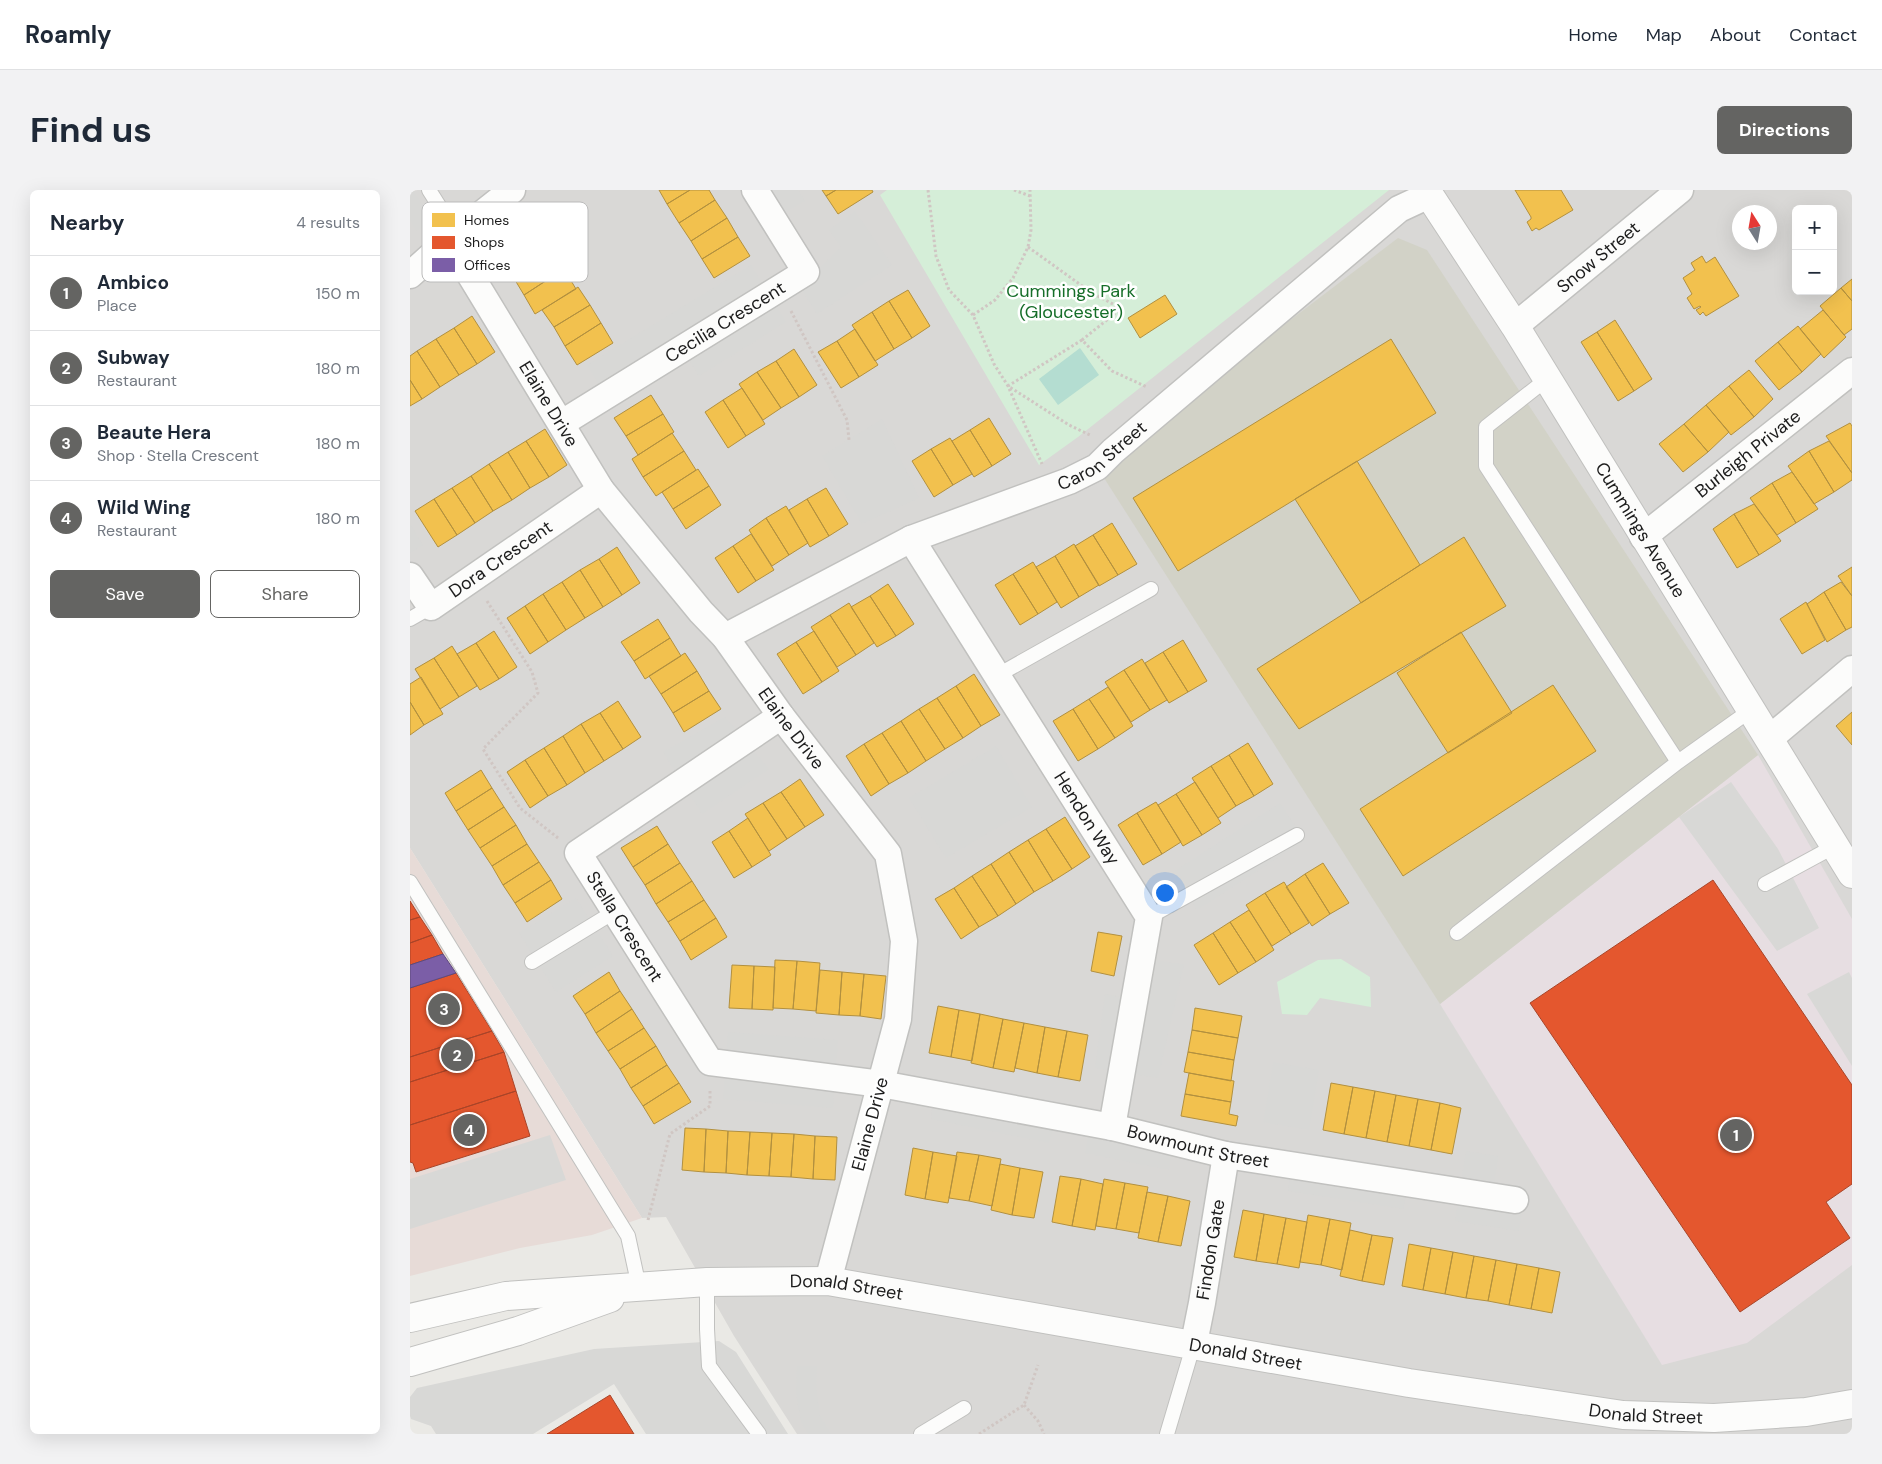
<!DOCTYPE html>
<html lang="en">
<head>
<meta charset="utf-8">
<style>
  :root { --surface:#fff; --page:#f2f2f3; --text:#1f2937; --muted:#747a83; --line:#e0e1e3; --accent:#646462 }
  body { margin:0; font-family:"DM Sans",sans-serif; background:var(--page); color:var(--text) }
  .controls { position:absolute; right:15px; top:15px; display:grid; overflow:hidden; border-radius:8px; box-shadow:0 5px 20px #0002 }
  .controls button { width:45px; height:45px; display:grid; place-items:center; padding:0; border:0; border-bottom:1px solid var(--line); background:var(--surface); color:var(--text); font:25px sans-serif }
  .compass { position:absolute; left:1322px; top:15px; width:45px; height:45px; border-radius:50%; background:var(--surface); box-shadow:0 5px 20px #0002; rotate:349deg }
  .you { position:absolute; left:754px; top:702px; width:18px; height:18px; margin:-12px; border:4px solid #fff; border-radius:50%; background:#1a73e8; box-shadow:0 0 0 8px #1a73e833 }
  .badge { display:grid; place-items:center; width:32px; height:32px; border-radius:50%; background:var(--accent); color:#fff; font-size:16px; font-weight:700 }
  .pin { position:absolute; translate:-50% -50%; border:2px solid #fff; box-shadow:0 1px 5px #0006 }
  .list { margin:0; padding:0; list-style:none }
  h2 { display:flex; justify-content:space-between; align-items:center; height:65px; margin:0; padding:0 20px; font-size:21px }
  h2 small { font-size:16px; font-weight:400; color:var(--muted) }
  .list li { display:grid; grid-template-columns:32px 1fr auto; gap:15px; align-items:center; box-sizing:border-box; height:75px; padding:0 20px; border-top:1px solid var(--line) }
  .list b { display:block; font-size:19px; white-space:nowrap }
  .list p { margin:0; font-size:16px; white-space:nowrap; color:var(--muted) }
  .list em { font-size:16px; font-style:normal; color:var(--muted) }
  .actions { display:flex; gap:10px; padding:15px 20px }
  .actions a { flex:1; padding:11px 0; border:1px solid var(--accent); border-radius:8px; text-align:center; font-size:18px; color:var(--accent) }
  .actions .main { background:var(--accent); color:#fff }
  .map { position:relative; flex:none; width:1442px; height:1244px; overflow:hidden; border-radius:8px }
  header { display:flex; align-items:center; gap:30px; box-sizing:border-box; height:70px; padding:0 25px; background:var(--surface); border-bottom:1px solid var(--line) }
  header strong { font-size:24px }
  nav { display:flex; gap:28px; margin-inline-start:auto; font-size:18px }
  .intro { display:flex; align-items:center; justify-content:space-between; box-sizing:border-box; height:120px; padding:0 30px }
  h1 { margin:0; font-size:35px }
  .button { padding:12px 22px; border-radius:8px; background:var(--accent); color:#fff; font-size:18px; font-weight:700 }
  main { display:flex; gap:30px; padding:0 30px }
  aside { flex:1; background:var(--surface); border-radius:8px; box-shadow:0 5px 20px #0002 }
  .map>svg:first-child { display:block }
</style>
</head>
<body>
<header>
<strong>Roamly</strong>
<nav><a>Home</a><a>Map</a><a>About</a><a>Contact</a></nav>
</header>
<div class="intro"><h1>Find us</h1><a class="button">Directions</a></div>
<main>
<aside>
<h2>Nearby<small>4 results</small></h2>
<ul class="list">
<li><span class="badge">1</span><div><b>Ambico</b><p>Place</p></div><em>150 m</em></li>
<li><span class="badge">2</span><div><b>Subway</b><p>Restaurant</p></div><em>180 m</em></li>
<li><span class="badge">3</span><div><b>Beaute Hera</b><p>Shop · Stella Crescent</p></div><em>180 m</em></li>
<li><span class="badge">4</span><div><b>Wild Wing</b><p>Restaurant</p></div><em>180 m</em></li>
</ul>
<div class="actions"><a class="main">Save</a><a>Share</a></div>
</aside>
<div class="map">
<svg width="1442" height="1244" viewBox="0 0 1442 1244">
  <rect width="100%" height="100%" fill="#eae9e5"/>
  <path fill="#d9d8d6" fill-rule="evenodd" d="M0,0H1442V1244H387L324,1146L256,1027L232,1028L0,658ZM1386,19H1423V101H1386ZM1330,22H1360V52H1330Z"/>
  <path fill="#e7dbd7" d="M0,658L232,1028L182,1045L110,1058L0,1086Z"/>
  <path fill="#e7dee2" d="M1348,565L1442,729V1075L1337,1153L1252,1175L1030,814Z"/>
  <path fill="#d8d8d6" d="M0,0H3L23,31L6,41L0,31Z
    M333,0H388L395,11L355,34Z
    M445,21L482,75L407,124L390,97L431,57L419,40Z
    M341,75L376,132L289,186L277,167L201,214L177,175Z
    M472,229L509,308L452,334L412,266Z
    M0,334L13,355L0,363Z
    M315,527L359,579L292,624L253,562Z
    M586,556L622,617L536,668L499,608Z
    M1321,592L1368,659L1409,738L1367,761L1269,627Z
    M870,613L895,650L787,720L763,682Z
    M166,708L203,766L146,802L109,743Z
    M727,768L774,774L748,888L685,878L695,804L716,808Z
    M1439,782L1442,788V876L1397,804Z
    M318,842L428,850L423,918L313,909Z
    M863,872L909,880L899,940L853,932Z
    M523,909L644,934L639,953L521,929Z
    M679,941L763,958L759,980L675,963Z
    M140,945L156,990L0,1039V989Z
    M1056,961L1088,966L1084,992L1116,997L1109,1041L1045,1031Z
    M881,981L997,999L993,1019L878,1001Z
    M309,1151L326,1162L378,1244H236L204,1194L123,1244H26L21,1236L1,1229L0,1226V1207L7,1198L184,1159Z
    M387,1176H407L406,1200L410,1226L421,1244H398L391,1232L386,1203Z"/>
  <path fill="#d2d2c7" d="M988,48L1017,60L1348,565L1030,814L687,277Z"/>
  <path fill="#d5eed8" d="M477,0H979L668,247L629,275L470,5Z
    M931,769L960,787L961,817L910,808L897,825L872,824L867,792L908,770Z"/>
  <path fill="#b4ddd1" d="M670,158L689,185L648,215L629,189Z"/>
  <path fill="#f2c14e" stroke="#b2903f" d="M249,0H280L257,14Z
    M280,0H299L305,10L269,33L257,14Z
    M412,0H426L416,6Z
    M426,0H462L463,2L428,24L416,6Z
    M1105,0H1151L1163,20L1129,40L1126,38L1122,41L1117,32L1121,29V27Z
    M305,10L317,28L281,51L269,33Z
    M317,28L328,47L292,69L281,51Z
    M328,47L340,66L304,88L292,69Z
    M143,61L154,79L114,105L102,85Z
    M1292,66L1296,73L1305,67L1329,106L1296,126L1293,122L1290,125L1286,120L1291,117L1290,116L1284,119L1277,108L1282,104L1273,88L1285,80L1281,73Z
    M154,79L166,99L125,124L114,105Z
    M1442,89V111L1431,98Z
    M168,97L180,115L144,137L132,120Z
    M1431,98L1442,111V139L1434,145L1410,116Z
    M498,100L520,136L502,148L479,111Z
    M755,105L767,124L730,148L718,128Z
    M479,111L502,148L484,159L462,122Z
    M180,115L191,133L155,156L144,137Z
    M1413,120L1436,147L1414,168L1390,139Z
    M462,122L484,159L465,171L442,135Z
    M62,126L85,162L67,174L44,138Z
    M1205,130L1242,189L1224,201L1187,142Z
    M191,133L203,153L167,175L155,156Z
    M1388,136L1411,164L1392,182L1368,152Z
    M44,138L67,174L49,185L26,149Z
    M445,139L468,175L449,187L427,151Z
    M1187,142L1224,201L1208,211L1171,152Z
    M26,149L49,185L30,197L7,161Z
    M981,149L1026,223L768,381L723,308Z
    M427,151L449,187L431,198L408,162Z
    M1368,152L1392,182L1369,200L1345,171Z
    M384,159L407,195L389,207L366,171Z
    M7,161L30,197L12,209L0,190V166Z
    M366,171L389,207L371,218L347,182Z
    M1339,180L1363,209L1344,227L1319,196Z
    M347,182L371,218L353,230L329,194Z
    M0,190L12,209L0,216Z
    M1319,196L1344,227L1321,245L1296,215Z
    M332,198L355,234L336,246L313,210Z
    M241,205L253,224L216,246L204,228Z
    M313,210L336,246L318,258L295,222Z
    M1296,215L1319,242L1298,262L1274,234Z
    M253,224L264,242L228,265L216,246Z
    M579,228L601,264L582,276L560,240Z
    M1440,233L1442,236V283L1416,246Z
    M1274,234L1298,262L1273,282L1249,254Z
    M135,239L157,275L139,287L116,251Z
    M560,240L582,276L564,287L542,251Z
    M262,243L274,261L233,287L222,269Z
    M540,248L562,284L543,295L521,259Z
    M116,251L139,287L120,298L98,262Z
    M1419,251L1442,283V290L1424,302L1399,261Z
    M521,259L543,295L524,307L502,271Z
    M274,261L286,280L246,306L233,287Z
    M1399,261L1424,302L1404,314L1378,276Z
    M98,262L120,298L102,310L79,274Z
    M947,271L1010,375L951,413L885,309Z
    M79,274L102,310L83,321L61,286Z
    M288,279L299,296L263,319L252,302Z
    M1382,282L1408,319L1386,333L1362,293Z
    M61,286L83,321L65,333L42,298Z
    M1362,293L1386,333L1367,345L1340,308Z
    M299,296L311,315L276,339L263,319Z
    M42,298L65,333L47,345L24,309Z
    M416,298L438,334L419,346L397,309Z
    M24,309L47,345L28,357L5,321Z
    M397,309L419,346L400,357L379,320Z
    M1344,314L1371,351L1349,365L1324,324Z
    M376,316L398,353L379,365L356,328Z
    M1324,324L1349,365L1327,378L1303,339Z
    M356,328L379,365L362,376L339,340Z
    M702,333L727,374L708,385L683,345Z
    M341,344L364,380L346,391L323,356Z
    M683,345L708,385L689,396L665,356Z
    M1054,347L1096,416L889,539L847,479Z
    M664,354L689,395L669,407L645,366Z
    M323,356L346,391L328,403L305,368Z
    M207,357L230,393L212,405L189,369Z
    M645,366L669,407L651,418L626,377Z
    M189,369L212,405L193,417L170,380Z
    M623,372L647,412L628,424L603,384Z
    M1442,377V406L1428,386Z
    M170,380L193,417L175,428L152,392Z
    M603,384L628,424L610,435L585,395Z
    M152,392L175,428L156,440L133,404Z
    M1431,392L1442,406V437L1436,440L1414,402Z
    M478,394L504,434L486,446L460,406Z
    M1414,402L1436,440L1417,452L1397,414Z
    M133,404L156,440L138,452L115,416Z
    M460,406L486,446L467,457L441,417Z
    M1396,412L1415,450L1392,464L1370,429Z
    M439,413L464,453L446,465L420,425Z
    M115,416L138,452L120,464L97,428Z
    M420,425L446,465L427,477L401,437Z
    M248,429L260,448L224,471L211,452Z
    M84,441L107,477L89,489L66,453Z
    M404,441L429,481L412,492L386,452Z
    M1051,442L1102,523L1038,563L987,483Z
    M260,448L271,466L235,489L224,471Z
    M773,450L797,491L778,502L753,462Z
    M386,452L412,492L393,504L367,464Z
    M66,453L89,489L70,500L47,464Z
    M42,456L67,496L49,507L24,468Z
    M753,462L778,502L759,513L735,473Z
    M275,463L287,481L251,504L239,486Z
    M24,468L49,507L30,519L5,479Z
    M732,469L757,510L740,520L714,480Z
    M714,480L740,520L721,532L695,492Z
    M287,481L299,501L263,523L251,504Z
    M564,484L590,525L571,536L546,496Z
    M11,487L33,524L14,535L0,512V494Z
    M1143,495L1186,561L993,686L950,619Z
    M546,496L571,536L553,548L527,508Z
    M698,497L723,536L705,548L679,509Z
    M299,501L311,519L274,542L263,523Z
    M527,508L553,548L535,559L509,519Z
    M679,509L705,548L688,559L663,519Z
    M208,511L231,547L213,559L190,523Z
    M0,512L14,535L0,545Z
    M509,519L535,559L516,571L491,531Z
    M663,519L688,559L668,571L643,531Z
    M1442,522V555L1426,536Z
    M190,523L213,559L194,571L171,534Z
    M491,531L516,571L498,583L472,543Z
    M171,534L194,571L175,583L153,546Z
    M472,543L498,583L479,594L454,554Z
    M153,546L175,583L157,595L134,558Z
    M838,553L863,594L844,606L819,565Z
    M454,554L479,594L461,606L436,566Z
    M134,558L157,595L138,606L115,570Z
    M819,565L844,606L826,616L801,576Z
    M115,570L138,606L120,618L97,582Z
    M801,576L826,616L808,628L782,588Z
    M71,580L82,598L46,621L35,603Z
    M390,589L414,625L395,637L371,602Z
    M785,592L811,633L792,645L766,604Z
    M82,598L94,617L58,640L46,621Z
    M371,602L395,637L377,649L353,613Z
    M766,604L792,645L773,656L748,615Z
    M746,612L771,652L752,664L727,623Z
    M353,613L377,649L359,661L335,624Z
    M94,617L106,635L70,658L58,640Z
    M727,623L752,664L733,675L708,635Z
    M655,627L680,667L662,679L636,639Z
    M338,628L361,665L342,677L319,641Z
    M106,635L117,654L82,676L70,658Z
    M247,636L258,654L223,677L211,658Z
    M636,639L662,679L643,691L618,650Z
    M319,641L342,677L324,688L302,652Z
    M618,650L643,691L624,702L599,662Z
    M117,654L129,672L93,695L82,676Z
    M258,654L270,673L235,695L223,677Z
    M599,662L624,702L606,714L581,674Z
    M129,672L141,690L105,713L93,695Z
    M270,673L282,691L246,714L235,695Z
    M913,673L939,713L920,724L895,684Z
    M581,674L606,714L588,726L562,686Z
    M895,684L920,724L902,736L876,697Z
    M562,686L588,726L569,737L544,698Z
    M141,690L152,709L117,732L105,713Z
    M282,691L294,710L258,732L246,714Z
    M874,692L899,733L881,744L855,703Z
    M544,698L569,737L551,749L525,709Z
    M855,703L881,744L862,756L836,715Z
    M294,710L306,728L270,751L258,732Z
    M839,720L864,760L846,772L820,732Z
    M306,728L317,747L281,770L270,751Z
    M820,732L846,772L828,783L803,743Z
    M688,742L712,746L704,786L681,781Z
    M803,743L828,783L809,795L784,755Z
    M365,770L387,771L383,819L363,818Z
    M387,771L410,773L406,821L383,819Z
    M322,775L344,776L342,819L319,818Z
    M344,776L365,777L363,820L342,819Z
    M410,780L432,782L429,825L406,823Z
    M199,782L210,801L175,824L163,806Z
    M432,782L454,784L450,826L429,825Z
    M454,784L476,786L471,829L450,826Z
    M210,801L222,819L186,843L175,824Z
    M528,816L549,820L541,867L519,863Z
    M785,818L832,826L828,848L782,840Z
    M222,819L234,838L198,861L186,843Z
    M549,820L570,824L562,871L541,867Z
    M570,824L593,829L583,878L561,873Z
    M593,829L614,833L604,882L583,878Z
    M614,833L635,837L627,883L605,878Z
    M635,837L657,841L648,887L627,883Z
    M234,838L246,856L210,879L198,861Z
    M782,840L828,848L824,870L778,862Z
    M657,841L678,845L670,891L648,887Z
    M246,856L257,875L221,898L210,879Z
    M778,862L824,870L821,891L774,882Z
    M257,875L269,893L233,916L221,898Z
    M779,883L824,891L821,912L775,904Z
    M269,893L281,912L244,934L233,916Z
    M921,893L943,897L934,944L913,940Z
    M943,897L965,901L956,948L934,944Z
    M965,901L986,905L977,952L956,948Z
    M775,904L821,912L819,924L828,926L826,936L771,926Z
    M986,905L1008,909L999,956L977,952Z
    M1008,909L1030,913L1021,960L999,956Z
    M1030,913L1051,918L1042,964L1021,960Z
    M275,938L296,939L294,982L272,980Z
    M296,939L318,941L316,983L294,982Z
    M318,941L340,942L337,985L316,983Z
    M340,942L362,943L359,986L337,985Z
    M362,943L384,944L381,987L359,986Z
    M384,944L405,946L403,989L381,987Z
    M405,946L427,947L425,990L403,989Z
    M503,958L523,962L515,1009L495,1005Z
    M523,962L547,966L538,1013L515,1009Z
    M547,962L569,965L559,1011L539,1008Z
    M569,965L591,969L582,1016L559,1011Z
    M590,974L610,978L602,1025L581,1020Z
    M610,978L633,982L624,1028L602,1025Z
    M650,986L671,989L662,1036L642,1032Z
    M671,989L693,994L685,1040L662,1036Z
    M694,989L715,993L706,1039L686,1036Z
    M715,993L738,997L729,1043L706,1039Z
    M737,1002L758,1006L748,1052L728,1048Z
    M758,1006L780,1011L771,1056L748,1052Z
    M833,1020L854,1024L846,1071L824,1067Z
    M854,1024L876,1028L867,1074L846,1071Z
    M898,1025L920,1029L911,1075L890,1072Z
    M876,1028L897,1032L889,1078L867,1074Z
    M920,1029L941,1033L932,1080L911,1075Z
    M940,1040L962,1045L952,1091L930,1086Z
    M962,1045L983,1048L974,1095L952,1091Z
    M999,1054L1021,1058L1013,1100L992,1096Z
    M1021,1058L1043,1062L1035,1104L1013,1100Z
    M1043,1062L1064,1066L1056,1108L1035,1104Z
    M1064,1066L1086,1070L1078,1111L1056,1108Z
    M1086,1070L1107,1074L1099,1115L1078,1111Z
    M1107,1074L1129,1078L1121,1119L1099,1115Z
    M1129,1078L1150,1082L1142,1123L1121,1119Z"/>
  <path fill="#e4572e" stroke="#a84529" d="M1303,690L1442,895V994L1416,1012L1440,1048L1330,1122L1120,813Z
    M0,711L10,727L0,730Z
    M10,727L22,745L0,753V730Z
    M22,745L33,764L0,775V753Z
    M46,783L82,841L0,867V798Z
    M82,841L94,862L0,892V867Z
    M94,862L106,901L0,935V892Z
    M106,901L120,946L6,982L3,973L0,972V935Z
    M200,1205L224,1244H137Z"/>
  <path fill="#7b5ea7" stroke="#5e4a7d" d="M33,764L46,783L0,798V775Z"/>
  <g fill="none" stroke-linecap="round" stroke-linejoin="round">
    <g stroke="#c1c1bf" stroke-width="16">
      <path id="service" d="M19,0L36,27L39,50
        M1137,189L1076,237V276L1268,572L1341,520
        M0,429L21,417
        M588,485L741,399
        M0,692L218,1046L229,1097
        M1355,694L1425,656
        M739,727L887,645
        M1047,743L1268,572
        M122,772L204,722
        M297,1092V1139L299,1176L349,1244
        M511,1244L554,1218
        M757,1244L784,1153"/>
    </g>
    <g stroke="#c1c1bf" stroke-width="29">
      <g id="minor">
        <path id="s1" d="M39,50L191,300L291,422L315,447L371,526L478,664L494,751L488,829L418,1091"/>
        <path d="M0,85L39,50L102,0"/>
        <path id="s2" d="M1105,136L1270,0"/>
        <path id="s3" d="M152,233L396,82L345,0"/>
        <path id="s4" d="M1233,347L1442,181"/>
        <path id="s5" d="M501,349L739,727L702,937"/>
        <path id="s6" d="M0,386L21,417L191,300"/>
        <path id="s7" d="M315,447L501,349L659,291L687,277L703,261L989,19L1019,5"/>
        <path id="s8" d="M371,526L168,663L300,872L471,894L702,937L816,965L1105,1010"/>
        <path d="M1359,549L1442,479"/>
        <path id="s9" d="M784,1153L792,1113L816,965"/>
      </g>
    </g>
    <g stroke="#c1c1bf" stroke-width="30">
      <g id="tertiary">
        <path id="s10" d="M1016,0L1105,136L1442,684"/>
        <path id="s11" d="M0,1128L96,1106L297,1092L418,1091L999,1193L1213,1225L1304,1228L1396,1222L1442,1214"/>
        <path d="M0,1172L108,1141L200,1108"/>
      </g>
    </g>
    <path stroke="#d0c6c3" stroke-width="3" stroke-dasharray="2.5 2.5" stroke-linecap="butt" d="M518,0L526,66L539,100L563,125L584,174L598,196L632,274
      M604,0L620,6
      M618,57L682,103L703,114L708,121L672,150L702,181L737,197
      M381,121L437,230L439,250
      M563,125L585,110L603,88L618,57L621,40L620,0
      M672,150L598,196L659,235L682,246
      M77,411L122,482L128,503L73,559L110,618L148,648
      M238,1030L260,944L300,916V900
      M614,1215L628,1231L634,1244
      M569,1244L614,1215L628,1175"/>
    <use href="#service" stroke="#fcfcfb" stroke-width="14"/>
    <use href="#minor" stroke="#fcfcfb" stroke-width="26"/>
    <use href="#tertiary" stroke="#fcfcfb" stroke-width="28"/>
  </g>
  <g text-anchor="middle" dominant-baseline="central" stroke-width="5" stroke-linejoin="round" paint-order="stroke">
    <g font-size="18" fill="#1c1c1c" stroke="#fff">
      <text stroke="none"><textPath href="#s2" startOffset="108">Snow Street</textPath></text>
      <text stroke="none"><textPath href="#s3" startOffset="192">Cecilia Crescent</textPath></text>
      <text stroke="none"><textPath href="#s1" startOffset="192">Elaine Drive</textPath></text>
      <text stroke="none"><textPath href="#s7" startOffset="420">Caron Street</textPath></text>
      <text stroke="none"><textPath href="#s4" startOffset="134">Burleigh Private</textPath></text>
      <text stroke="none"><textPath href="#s10" startOffset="402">Cummings Avenue</textPath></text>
      <text stroke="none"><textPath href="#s6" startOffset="122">Dora Crescent</textPath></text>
      <text stroke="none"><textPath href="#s1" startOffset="598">Elaine Drive</textPath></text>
      <text stroke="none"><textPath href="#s5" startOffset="330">Hendon Way</textPath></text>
      <text stroke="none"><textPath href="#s8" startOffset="332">Stella Crescent</textPath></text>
      <text transform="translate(460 934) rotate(-75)">Elaine Drive</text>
      <text stroke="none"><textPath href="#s8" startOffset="988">Bowmount Street</textPath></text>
      <text stroke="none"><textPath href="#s9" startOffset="95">Findon Gate</textPath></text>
      <text stroke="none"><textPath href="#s11" startOffset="440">Donald Street</textPath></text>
      <text stroke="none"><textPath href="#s11" startOffset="845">Donald Street</textPath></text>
      <text stroke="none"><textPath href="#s11" startOffset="1250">Donald Street</textPath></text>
    </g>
    <g font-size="18" fill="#166e29" stroke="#fff">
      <text x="661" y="101">Cummings Park<tspan x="661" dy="21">(Gloucester)</tspan></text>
    </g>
  </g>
  <rect x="12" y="12" width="166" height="80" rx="8" fill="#fff" stroke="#bbb" stroke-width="1"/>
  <rect x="22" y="23" width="23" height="14" fill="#f2c14e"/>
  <rect x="22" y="46" width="23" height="13" fill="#e4572e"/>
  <rect x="22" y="68" width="23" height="14" fill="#7b5ea7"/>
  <g font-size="14" fill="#1c1c1c">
    <text x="54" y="35">Homes</text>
    <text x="54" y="57">Shops</text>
    <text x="54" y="80">Offices</text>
  </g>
</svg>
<div class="controls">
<button>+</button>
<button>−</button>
</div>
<svg class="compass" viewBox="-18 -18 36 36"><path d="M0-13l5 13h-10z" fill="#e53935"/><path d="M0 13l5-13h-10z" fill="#747a83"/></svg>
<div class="you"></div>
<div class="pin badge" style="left:1326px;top:945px">1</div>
<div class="pin badge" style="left:47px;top:865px">2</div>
<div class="pin badge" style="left:34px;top:819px">3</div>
<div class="pin badge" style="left:59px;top:940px">4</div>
</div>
</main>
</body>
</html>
